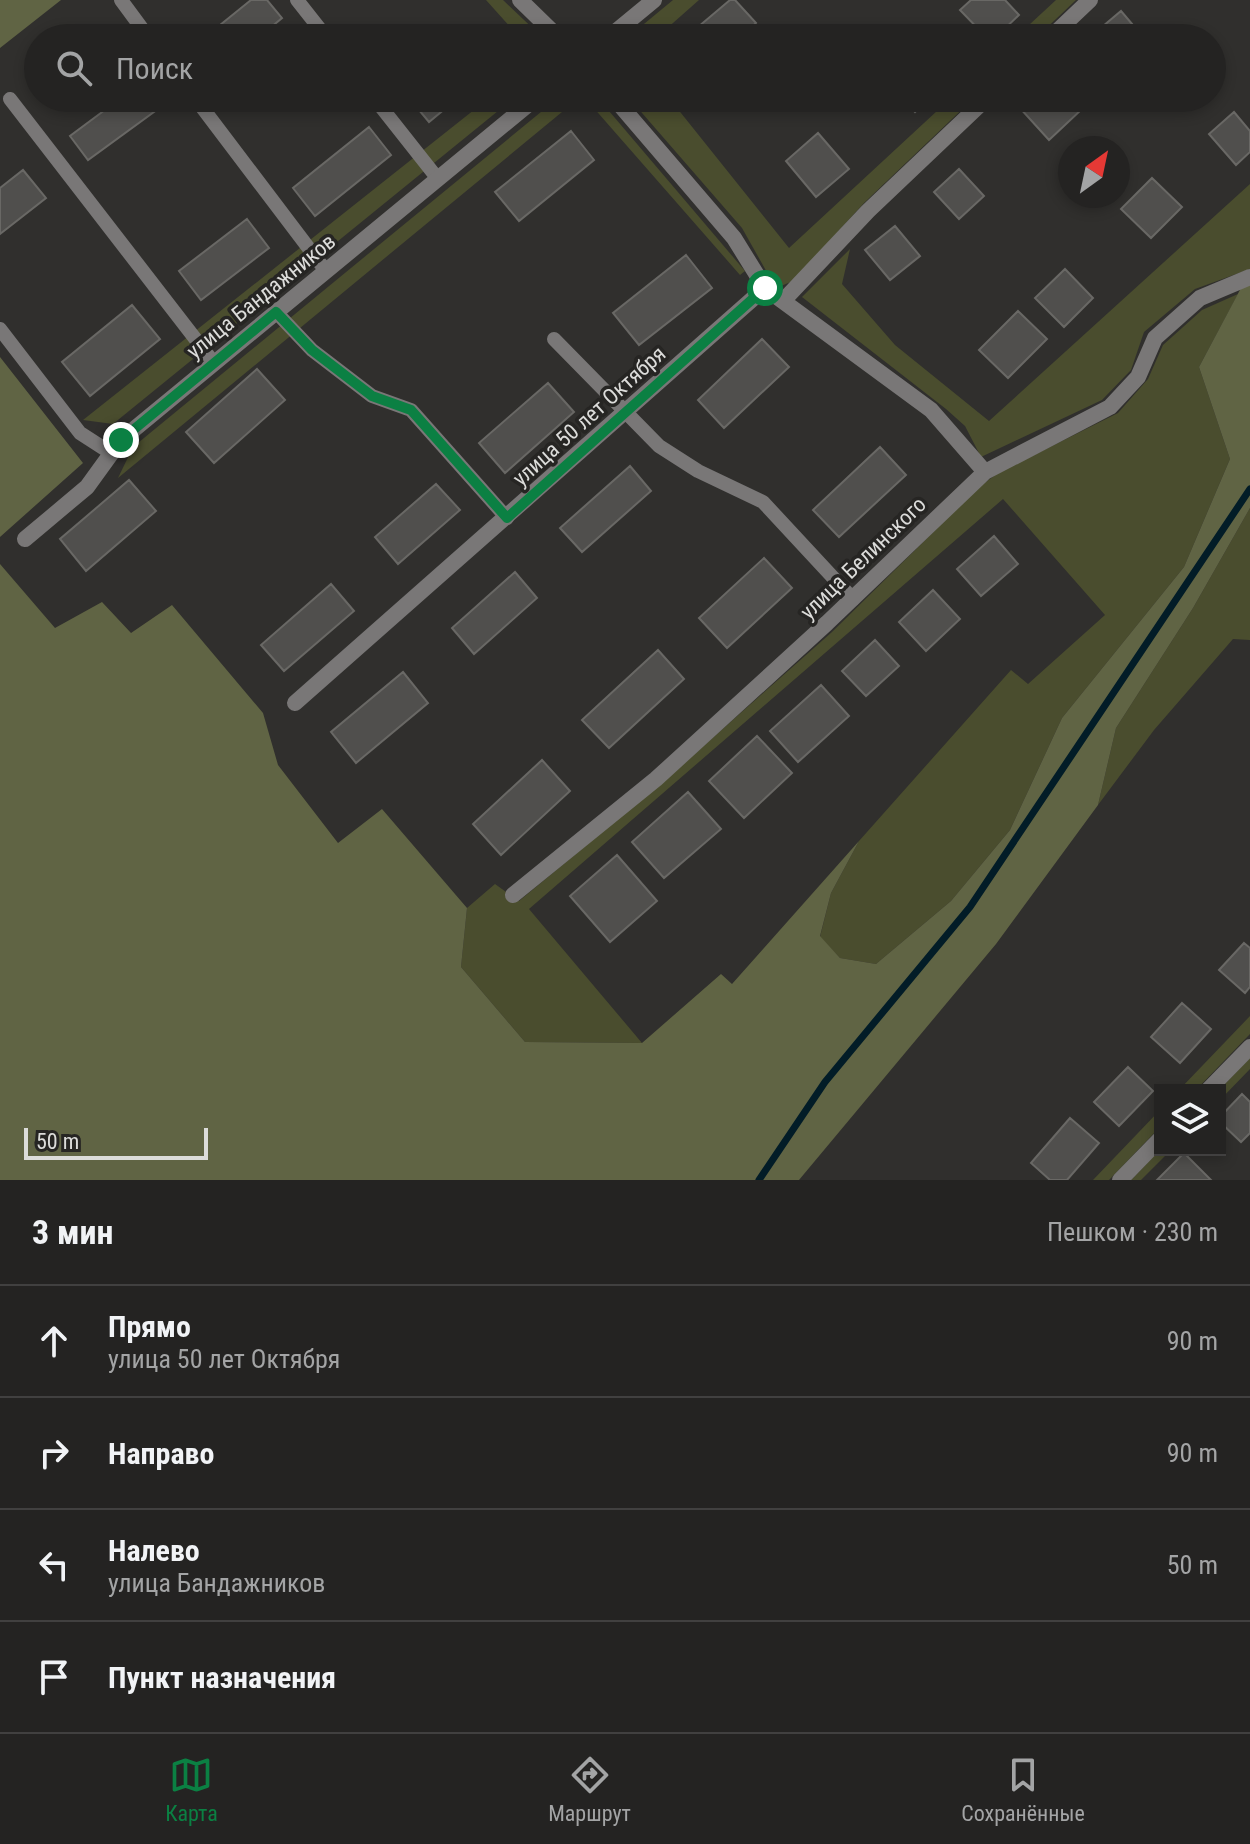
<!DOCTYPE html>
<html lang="ru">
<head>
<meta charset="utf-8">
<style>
  :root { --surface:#242322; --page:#2c2b2a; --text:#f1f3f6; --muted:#a3a4a5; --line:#414040; --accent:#0b8043 }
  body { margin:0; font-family:"Roboto Condensed",sans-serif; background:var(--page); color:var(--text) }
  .controls { position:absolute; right:24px; bottom:24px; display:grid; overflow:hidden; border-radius:0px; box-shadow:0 4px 12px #0003 }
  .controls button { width:72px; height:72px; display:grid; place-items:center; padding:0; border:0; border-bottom:2px solid var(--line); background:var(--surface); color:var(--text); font:40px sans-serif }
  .compass { position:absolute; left:1058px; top:136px; width:72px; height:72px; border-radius:50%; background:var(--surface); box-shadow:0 4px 12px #0003; rotate:33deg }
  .scale { position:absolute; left:24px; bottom:20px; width:184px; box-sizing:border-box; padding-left:8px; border:4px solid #dcdcda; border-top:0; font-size:22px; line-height:28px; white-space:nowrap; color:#dcdcda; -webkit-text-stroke:6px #262523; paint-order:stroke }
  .stop { position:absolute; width:24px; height:24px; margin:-18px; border:6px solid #0b8043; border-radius:50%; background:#fff }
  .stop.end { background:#0b8043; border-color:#fff; box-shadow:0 2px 8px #0008 }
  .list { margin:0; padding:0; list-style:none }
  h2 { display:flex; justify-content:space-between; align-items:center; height:104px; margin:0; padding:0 32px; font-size:34px }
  h2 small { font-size:26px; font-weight:400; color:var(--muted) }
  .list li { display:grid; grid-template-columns:52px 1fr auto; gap:24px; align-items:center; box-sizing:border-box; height:112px; padding:0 32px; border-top:2px solid var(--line) }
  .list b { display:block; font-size:30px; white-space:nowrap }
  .list p { margin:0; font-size:26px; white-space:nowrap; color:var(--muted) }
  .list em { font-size:26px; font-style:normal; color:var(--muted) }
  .icon { flex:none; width:44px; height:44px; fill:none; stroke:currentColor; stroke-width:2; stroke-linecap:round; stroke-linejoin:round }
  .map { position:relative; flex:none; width:1250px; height:1180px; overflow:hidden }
  .search { position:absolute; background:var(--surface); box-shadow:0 4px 12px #0003; left:24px; right:24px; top:24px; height:88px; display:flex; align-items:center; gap:20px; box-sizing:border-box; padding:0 28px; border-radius:44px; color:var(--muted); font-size:30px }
  .sheet { height:552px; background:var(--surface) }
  nav { display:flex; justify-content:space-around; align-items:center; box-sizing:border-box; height:112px; border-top:2px solid var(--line); background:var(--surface); font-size:22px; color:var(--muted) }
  nav a { display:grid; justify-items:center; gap:4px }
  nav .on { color:var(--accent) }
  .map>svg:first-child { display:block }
</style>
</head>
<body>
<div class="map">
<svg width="1250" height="1180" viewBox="0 0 1250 1180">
  <rect width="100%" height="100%" fill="#302f2d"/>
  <path fill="#4a4d2e" d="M486,0H503L543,38H520Z
    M673,0H699L656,38H627Z
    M1056,0H1076L1036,38H1015Z
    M489,98H514L113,424L83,420Z
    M558,98H579L118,478L133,447Z
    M585,98H598L745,271L740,275Z
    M629,98H669L789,248L951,98H974L864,203L793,281L781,286L769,276L742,228Z
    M1250,184V269L1195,289L1144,332L1131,370L1102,400L981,457L965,426L946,409L802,297L850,249L842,284L895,345L989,421Z
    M1238,294L1199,367L1230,459L1184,567L1062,718L1010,830L951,901L876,964L840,958L820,937L831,893L859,841L1011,670L1028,684L1105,615L1003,499L529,909L642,1043L525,1042L461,967L467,908L495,884L519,901L664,781L832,632L979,487L998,473L1118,413L1148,379L1163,345L1202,310Z
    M1250,508V640L1233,639L1154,730L1098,805L1116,728L1193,608Z
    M1250,1016V1034L1196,1090H1179Z
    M1250,1058V1069L1220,1100L1219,1090Z
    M1160,1110V1127L1109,1180H1093Z
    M1160,1150H1171L1141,1180H1131Z"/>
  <path fill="#606444" d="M0,0H61L0,48Z
    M1250,271V508L1193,608L1116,728L1098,805L996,944L799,1180H0V564L55,628L102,602L131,633L172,605L263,713L278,765L338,843L382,809L467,908L461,967L525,1042L642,1043L721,974L732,984L859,841L831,893L820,936L840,958L876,964L951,901L1010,830L1062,718L1184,567L1230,459L1199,367Z
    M0,357L83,463L0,537Z"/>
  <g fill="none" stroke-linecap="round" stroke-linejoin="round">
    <path stroke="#021c27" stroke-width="7" d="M759,1180L825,1082L970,907L1250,489"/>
  </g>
  <path fill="#504f4d" stroke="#696865" stroke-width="2" d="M251,0H267L282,18L258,38H204Z
    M730,0H735L756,23L739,38H685Z
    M971,0H1005L1019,15L995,38H987L960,10Z
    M1121,11L1144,38H1091L1090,37Z
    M121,98H150L158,109L88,160L70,136Z
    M409,98H458L429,122Z
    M902,98H930L915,112Z
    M1028,98H1070L1081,110L1049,140L1019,107Z
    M1234,112L1250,131V152L1236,165L1209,134Z
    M369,127L391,155L315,216L293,188Z
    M571,131L594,160L519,221L495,192Z
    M818,133L849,169L816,197L786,161Z
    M959,169L984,196L959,219L934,192Z
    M23,170L46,198L0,234V188Z
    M1152,178L1182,207L1151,238L1121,209Z
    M247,219L269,248L201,300L179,271Z
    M895,226L920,256L890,280L865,250Z
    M686,255L712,288L639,345L613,313Z
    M1065,269L1093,298L1064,327L1035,298Z
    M132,305L160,339L90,396L62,362Z
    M1018,311L1047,339L1008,378L979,350Z
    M762,339L789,367L724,428L698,400Z
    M257,369L285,400L214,463L186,432Z
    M548,383L574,412L505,473L479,443Z
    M880,447L906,475L839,537L813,510Z
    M630,466L651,491L582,552L560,528Z
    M129,480L156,511L86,571L60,539Z
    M436,484L460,510L398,564L375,537Z
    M994,536L1018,564L981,596L957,569Z
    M764,558L792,588L727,648L699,618Z
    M515,572L537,598L474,654L452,628Z
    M331,584L354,611L284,671L261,645Z
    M933,590L960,619L926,651L899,622Z
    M875,640L899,666L866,696L842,671Z
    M658,650L684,679L609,748L582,720Z
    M403,672L428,703L356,763L331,732Z
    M821,685L849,716L798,762L770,731Z
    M757,736L792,773L744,818L709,781Z
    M542,760L570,791L501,855L473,824Z
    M688,792L721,829L664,878L632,842Z
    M617,855L657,901L610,942L570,896Z
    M1244,943L1250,948V987L1245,993L1219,970Z
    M1182,1003L1211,1029L1180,1063L1151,1037Z
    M1128,1067L1153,1091L1119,1126L1094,1102Z
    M1242,1094L1250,1102V1133L1241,1142L1220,1122V1117Z
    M1070,1118L1099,1143L1067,1180H1050L1031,1163Z
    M1184,1153L1211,1180H1157Z"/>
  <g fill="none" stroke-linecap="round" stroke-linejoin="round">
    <path stroke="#797777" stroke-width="14" d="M121,0L149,38
      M297,0L327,38
      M195,98L326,271
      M374,98L438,179
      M10,99L214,363
      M276,312L312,350L372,396L411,410L507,518
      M0,329L80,433L111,453
      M554,339L659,446L698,471L763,502L853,599"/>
    <path stroke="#797777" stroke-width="16" d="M520,0L559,38
      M608,38L654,0
      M1050,38L1090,0
      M614,98L734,238L765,288L931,410L985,472
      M783,301L868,211L987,98
      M25,539L87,487L121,440L536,98
      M295,703L765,288
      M513,895L656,779L827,623L985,472L1110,407L1138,377L1155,338L1200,298L1250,277
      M1208,1090L1250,1047
      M1120,1180L1160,1139"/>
  </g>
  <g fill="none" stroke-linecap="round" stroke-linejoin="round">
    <path stroke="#0b8043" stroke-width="10" d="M121,440L276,312L312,350L372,396L411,410L507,518L765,288"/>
  </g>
  <g text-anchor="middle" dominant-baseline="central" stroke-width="7" stroke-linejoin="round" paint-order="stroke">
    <g font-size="22" fill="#dcdcda" stroke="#262523">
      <text transform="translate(261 296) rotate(-39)">улица Бандажников</text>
      <text transform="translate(589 416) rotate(-42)">улица 50 лет Октября</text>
      <text transform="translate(863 558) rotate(-44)">улица Белинского</text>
    </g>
  </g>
</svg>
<div class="controls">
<button><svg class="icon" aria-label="layers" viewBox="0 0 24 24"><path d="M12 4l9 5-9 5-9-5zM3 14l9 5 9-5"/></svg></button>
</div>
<svg class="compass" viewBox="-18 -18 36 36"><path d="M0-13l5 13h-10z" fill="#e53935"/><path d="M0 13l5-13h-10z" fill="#a3a4a5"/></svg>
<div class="scale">50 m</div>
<div class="stop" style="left:765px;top:288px"></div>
<div class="stop end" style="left:121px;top:440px"></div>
<div class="search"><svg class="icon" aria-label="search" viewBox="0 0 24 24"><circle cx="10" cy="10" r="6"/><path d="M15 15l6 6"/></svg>Поиск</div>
</div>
<section class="sheet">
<h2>3 мин<small>Пешком · 230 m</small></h2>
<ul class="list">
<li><svg class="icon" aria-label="ahead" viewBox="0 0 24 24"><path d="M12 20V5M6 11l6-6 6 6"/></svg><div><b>Прямо</b><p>улица 50 лет Октября</p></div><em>90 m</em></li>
<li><svg class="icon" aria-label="right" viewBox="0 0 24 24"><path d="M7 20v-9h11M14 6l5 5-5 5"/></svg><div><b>Направо</b></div><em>90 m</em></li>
<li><svg class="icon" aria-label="left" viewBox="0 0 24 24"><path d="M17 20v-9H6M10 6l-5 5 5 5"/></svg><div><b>Налево</b><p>улица Бандажников</p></div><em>50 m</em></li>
<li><svg class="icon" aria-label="arrive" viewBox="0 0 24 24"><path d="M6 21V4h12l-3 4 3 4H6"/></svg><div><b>Пункт назначения</b></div></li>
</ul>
</section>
<nav>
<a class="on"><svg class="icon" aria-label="map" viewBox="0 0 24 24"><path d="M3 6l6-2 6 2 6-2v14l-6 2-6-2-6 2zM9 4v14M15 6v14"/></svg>Карта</a>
<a><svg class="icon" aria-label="directions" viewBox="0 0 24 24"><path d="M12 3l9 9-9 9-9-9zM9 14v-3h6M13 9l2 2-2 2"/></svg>Маршрут</a>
<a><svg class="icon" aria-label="saved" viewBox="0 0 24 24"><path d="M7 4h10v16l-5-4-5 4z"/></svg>Сохранённые</a>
</nav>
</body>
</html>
